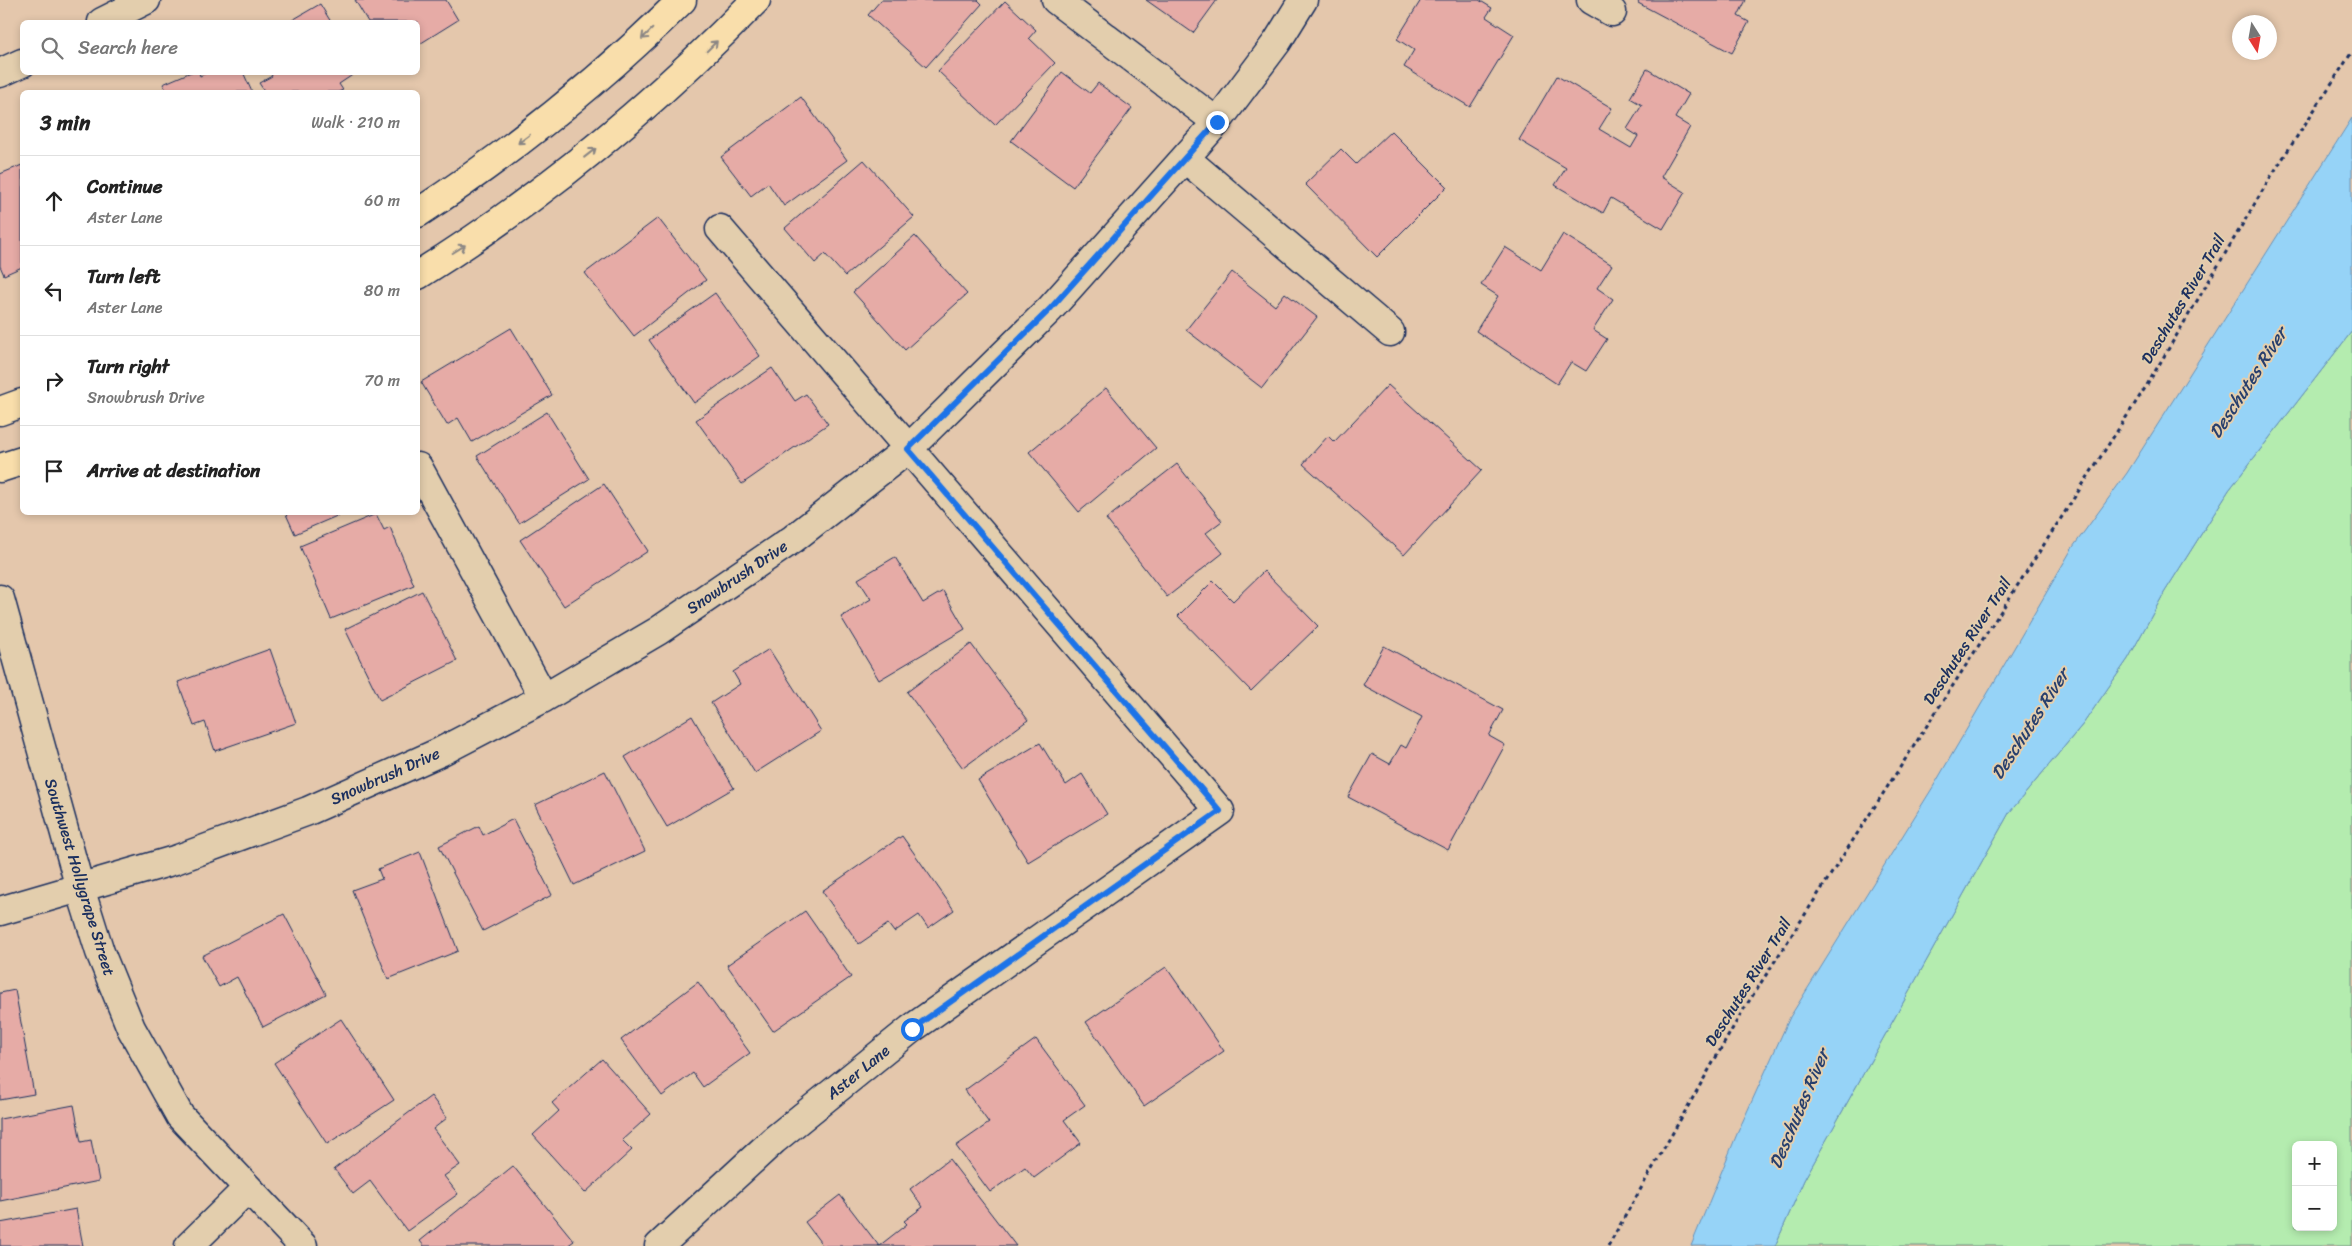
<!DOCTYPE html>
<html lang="en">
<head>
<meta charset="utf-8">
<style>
  :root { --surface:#fff; --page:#f6f6f6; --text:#222; --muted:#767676; --line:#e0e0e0 }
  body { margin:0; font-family:Sriracha,sans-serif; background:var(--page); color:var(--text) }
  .controls { position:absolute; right:15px; bottom:15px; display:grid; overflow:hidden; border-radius:8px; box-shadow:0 2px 8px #0003 }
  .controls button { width:45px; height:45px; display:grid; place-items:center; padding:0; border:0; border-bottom:1px solid var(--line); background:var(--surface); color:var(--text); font:25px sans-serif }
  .compass { position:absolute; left:2232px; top:15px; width:45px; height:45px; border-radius:50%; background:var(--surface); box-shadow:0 2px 8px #0003; rotate:169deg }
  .stop { position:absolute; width:15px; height:15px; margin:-11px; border:4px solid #1a73e8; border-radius:50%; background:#fff }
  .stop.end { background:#1a73e8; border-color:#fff; box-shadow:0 1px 5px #0008 }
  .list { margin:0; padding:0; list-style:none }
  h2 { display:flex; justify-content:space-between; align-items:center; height:65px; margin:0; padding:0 20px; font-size:21px }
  h2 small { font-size:16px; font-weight:400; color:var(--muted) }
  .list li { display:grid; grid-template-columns:32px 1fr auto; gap:15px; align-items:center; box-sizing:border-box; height:90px; padding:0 20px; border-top:1px solid var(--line) }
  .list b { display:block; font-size:19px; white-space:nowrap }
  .list p { margin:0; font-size:16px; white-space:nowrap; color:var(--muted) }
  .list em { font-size:16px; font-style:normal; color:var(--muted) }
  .icon { flex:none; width:28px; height:28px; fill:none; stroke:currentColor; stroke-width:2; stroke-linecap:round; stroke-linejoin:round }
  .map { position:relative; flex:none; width:2352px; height:1246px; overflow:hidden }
  .search { position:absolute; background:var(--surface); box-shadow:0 2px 8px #0003; left:20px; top:20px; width:400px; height:55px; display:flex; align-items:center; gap:12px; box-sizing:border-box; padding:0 18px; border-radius:8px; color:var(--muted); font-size:19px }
  .panel { position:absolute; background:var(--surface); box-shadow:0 2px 8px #0003; left:20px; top:90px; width:400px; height:425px; border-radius:8px }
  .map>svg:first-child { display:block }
</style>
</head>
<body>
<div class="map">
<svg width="2352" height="1246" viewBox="0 0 2352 1246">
  <rect width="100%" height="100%" fill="#e4c7ac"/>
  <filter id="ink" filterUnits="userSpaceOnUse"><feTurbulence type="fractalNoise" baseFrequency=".02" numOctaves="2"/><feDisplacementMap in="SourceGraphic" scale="10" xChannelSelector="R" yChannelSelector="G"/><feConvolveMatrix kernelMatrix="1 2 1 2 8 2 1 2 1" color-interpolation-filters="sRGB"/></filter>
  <g filter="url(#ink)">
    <path fill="#b4ecaf" stroke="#688e86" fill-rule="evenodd" d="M2352,331V1246H1775L1804,1180L2009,813L2083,724L2128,659L2164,593L2229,490ZM2296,1145H2333V1227H2296Z"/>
    <path fill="#96d3f7" stroke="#6591ba" d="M2352,118V331L2229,490L2164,593L2128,659L2083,724L2009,813L1804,1180L1775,1246H1691L1737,1134L1790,1017L1933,787L2073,547L2127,473Z"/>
    <path fill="#e6aba6" stroke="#1b2f5e" d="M355,0H446L458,20L418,45V22H368Z
      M881,0H978L982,4L926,67L868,15Z
      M1146,0H1217L1193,33Z
      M1421,0H1479L1492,8L1486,17L1514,35L1470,107L1404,67L1414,50L1397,39Z
      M1640,0H1746L1738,16L1749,22L1732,53L1638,3Z
      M1005,1L1036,30L1029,38L1055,63L995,125L938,71Z
      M320,4L331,22H289Z
      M1647,69L1689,94L1675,118L1690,127L1661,177L1685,192L1663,229L1611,198L1603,213L1555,185L1566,168L1519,140L1557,76L1612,108L1599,129L1631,148L1638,136L1627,129L1642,105L1630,98Z
      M191,72H199L200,76L208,72H243L252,92H167L163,84Z
      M270,72H357L339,84L343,90L338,92H265L259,83L272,76Z
      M1062,72L1090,93L1098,83L1132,108L1073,187L1011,141Z
      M801,97L847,160L784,206L768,183L751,196L721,157Z
      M1391,131L1447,187L1377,257L1305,184L1341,149L1356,164Z
      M864,160L914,217L845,276L825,254L815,263L785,228Z
      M22,165V267L4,275L0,266V174Z
      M658,218L706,280L634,336L585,273Z
      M1563,234L1612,265L1597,288L1613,299L1593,330L1607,339L1586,371L1571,362L1557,384L1476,331L1498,296L1481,285L1505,247L1541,270Z
      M915,236L967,294L905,350L853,292Z
      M1232,272L1275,306L1285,293L1317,317L1262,388L1186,330Z
      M715,293L760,356L694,403L649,340Z
      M511,328L552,395L472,442L458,418L447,425L421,382Z
      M772,368L795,401L806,394L828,424L742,484L696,420Z
      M1388,385L1482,470L1404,555L1303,464L1328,436L1334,442Z
      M1106,388L1156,448L1079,512L1029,452Z
      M547,412L589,479L519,523L477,456Z
      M1177,464L1222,521L1206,533L1223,553L1167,597L1106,519Z
      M604,484L648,551L564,606L520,540Z
      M285,512H346L295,534Z
      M376,514L384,530L390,527L414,585L331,619L300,546Z
      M895,557L923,603L943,591L965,629L879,680L841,617L871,599L858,579Z
      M1264,571L1318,626L1251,691L1178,616L1213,581L1233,601Z
      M422,591L457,661L380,700L345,629Z
      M971,644L1028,720L963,768L907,692Z
      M1384,646L1503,710L1489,736L1505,745L1448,850L1348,797L1372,754L1390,764L1401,745L1406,748L1422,717L1363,685Z
      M270,649L296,723L215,751L205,722L194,726L178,682Z
      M769,649L821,731L755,773L711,703L740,684L733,672Z
      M692,716L734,788L667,827L625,757Z
      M1040,743L1066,785L1082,774L1107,814L1028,862L978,780Z
      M605,771L645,851L574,885L535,805Z
      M513,819L552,895L483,931L439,846L479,826L483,835Z
      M902,836L954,910L928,928L919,915L894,932L888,924L859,944L822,891Z
      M420,852L458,951L388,979L352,890L382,879L378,869Z
      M805,911L851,977L773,1031L727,965Z
      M284,914L326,994L263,1027L237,977L219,987L202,956Z
      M1166,967L1224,1051L1144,1106L1086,1022Z
      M698,982L750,1053L703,1087L693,1073L662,1096L621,1040Z
      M15,990L34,1094L0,1100V993Z
      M341,1019L394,1100L327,1144L274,1063Z
      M1036,1039L1085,1105L1064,1120L1081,1143L1034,1178L1025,1167L990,1192L956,1146L989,1123L965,1090Z
      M602,1059L651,1114L622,1140L632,1150L585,1193L533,1135L559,1111L552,1103Z
      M431,1096L447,1118L433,1129L460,1165L444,1176L458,1194L407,1231L370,1181L353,1194L334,1169Z
      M74,1105L81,1142L91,1140L99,1181L0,1201V1119Z
      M949,1159L1016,1246H879L907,1224L904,1221L923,1207L910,1189Z
      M513,1166L574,1241L567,1246H424L420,1241Z
      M840,1195L879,1246H823L805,1222Z
      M76,1209L83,1246H0V1223Z"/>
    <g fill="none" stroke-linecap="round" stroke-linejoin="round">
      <g stroke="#1b2f5e" stroke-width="31">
        <path id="minor" d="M1056,0L1217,122
          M1591,0L1612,12
          M102,22L146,0
          M0,73L22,63
          M1186,159L1390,332
          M418,467L544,698
          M0,599L80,888L100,952L131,1028L180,1116L303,1246
          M0,911L175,860L308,811L440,752L544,698L658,631L793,539L908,449L1050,309L1217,122L1277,42L1303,0
          M189,1246L248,1188
          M659,1246L774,1140L911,1029L1220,811L720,229"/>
      </g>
      <g stroke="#1b2f5e" stroke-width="31">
        <path id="major" d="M418,213C513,151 601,80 682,0
          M418,275C542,198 654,105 756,0
          M0,411L22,403
          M0,468L22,461"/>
      </g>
      <path stroke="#1b2f5e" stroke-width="3" stroke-dasharray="4 4" stroke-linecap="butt" d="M1608,1246L1742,1012L2147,385L2270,178L2352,52"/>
      <use href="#minor" stroke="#e3cead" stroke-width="28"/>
      <use href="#major" stroke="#f9deab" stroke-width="28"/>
    </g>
    <defs><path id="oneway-shaft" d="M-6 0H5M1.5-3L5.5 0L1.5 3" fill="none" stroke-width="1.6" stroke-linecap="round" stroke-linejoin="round" transform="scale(1.25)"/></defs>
    <g stroke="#8a8684">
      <use href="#oneway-shaft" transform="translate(647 34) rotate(136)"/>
      <use href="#oneway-shaft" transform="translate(712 46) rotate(-45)"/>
      <use href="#oneway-shaft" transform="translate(524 139) rotate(143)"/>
      <use href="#oneway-shaft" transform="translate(590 153) rotate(-38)"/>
      <use href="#oneway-shaft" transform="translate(459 249) rotate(-32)"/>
    </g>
  </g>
  <g fill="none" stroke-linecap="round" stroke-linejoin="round" filter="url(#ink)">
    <path stroke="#1a73e8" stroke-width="6" d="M912,1029L1220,811L908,449L1050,309L1217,122"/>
  </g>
  <g text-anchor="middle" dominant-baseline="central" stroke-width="4" stroke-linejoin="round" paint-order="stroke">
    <g font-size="16" fill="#1b2f5e" stroke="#e3cead">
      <text transform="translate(2183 299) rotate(-59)">Deschutes River Trail</text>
      <text transform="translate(737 577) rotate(-34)">Snowbrush Drive</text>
      <text transform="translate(1967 641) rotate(-57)">Deschutes River Trail</text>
      <text transform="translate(385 776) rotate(-24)">Snowbrush Drive</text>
      <text transform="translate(80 877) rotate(73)">Southwest Hollygrape Street</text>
      <text transform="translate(1748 982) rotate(-58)">Deschutes River Trail</text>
      <text transform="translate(858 1072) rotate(-39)">Aster Lane</text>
    </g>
    <g font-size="18" font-style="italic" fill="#273f6d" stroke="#e3cead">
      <text transform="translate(2248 383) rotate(-57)">Deschutes River</text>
      <text transform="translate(2030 724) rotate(-57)">Deschutes River</text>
      <text transform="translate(1799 1109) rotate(-67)">Deschutes River</text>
    </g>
  </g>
</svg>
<div class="controls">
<button>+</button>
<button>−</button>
</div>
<svg class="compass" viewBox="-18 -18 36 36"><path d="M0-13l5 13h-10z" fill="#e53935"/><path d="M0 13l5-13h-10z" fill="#767676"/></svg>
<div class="stop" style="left:912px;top:1029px"></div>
<div class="stop end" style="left:1217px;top:122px"></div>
<div class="search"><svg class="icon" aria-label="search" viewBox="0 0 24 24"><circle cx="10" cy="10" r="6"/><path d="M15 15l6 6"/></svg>Search here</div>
<section class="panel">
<h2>3 min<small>Walk · 210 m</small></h2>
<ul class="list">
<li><svg class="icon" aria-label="ahead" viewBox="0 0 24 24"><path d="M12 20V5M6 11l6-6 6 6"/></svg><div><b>Continue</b><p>Aster Lane</p></div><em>60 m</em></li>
<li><svg class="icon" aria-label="left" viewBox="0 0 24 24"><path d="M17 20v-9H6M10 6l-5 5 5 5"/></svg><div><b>Turn left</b><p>Aster Lane</p></div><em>80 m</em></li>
<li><svg class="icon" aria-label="right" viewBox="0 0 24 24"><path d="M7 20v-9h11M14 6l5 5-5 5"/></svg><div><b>Turn right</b><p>Snowbrush Drive</p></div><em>70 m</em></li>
<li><svg class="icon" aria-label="arrive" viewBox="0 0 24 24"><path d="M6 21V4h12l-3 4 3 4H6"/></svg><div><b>Arrive at destination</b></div></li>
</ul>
</section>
</div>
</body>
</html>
